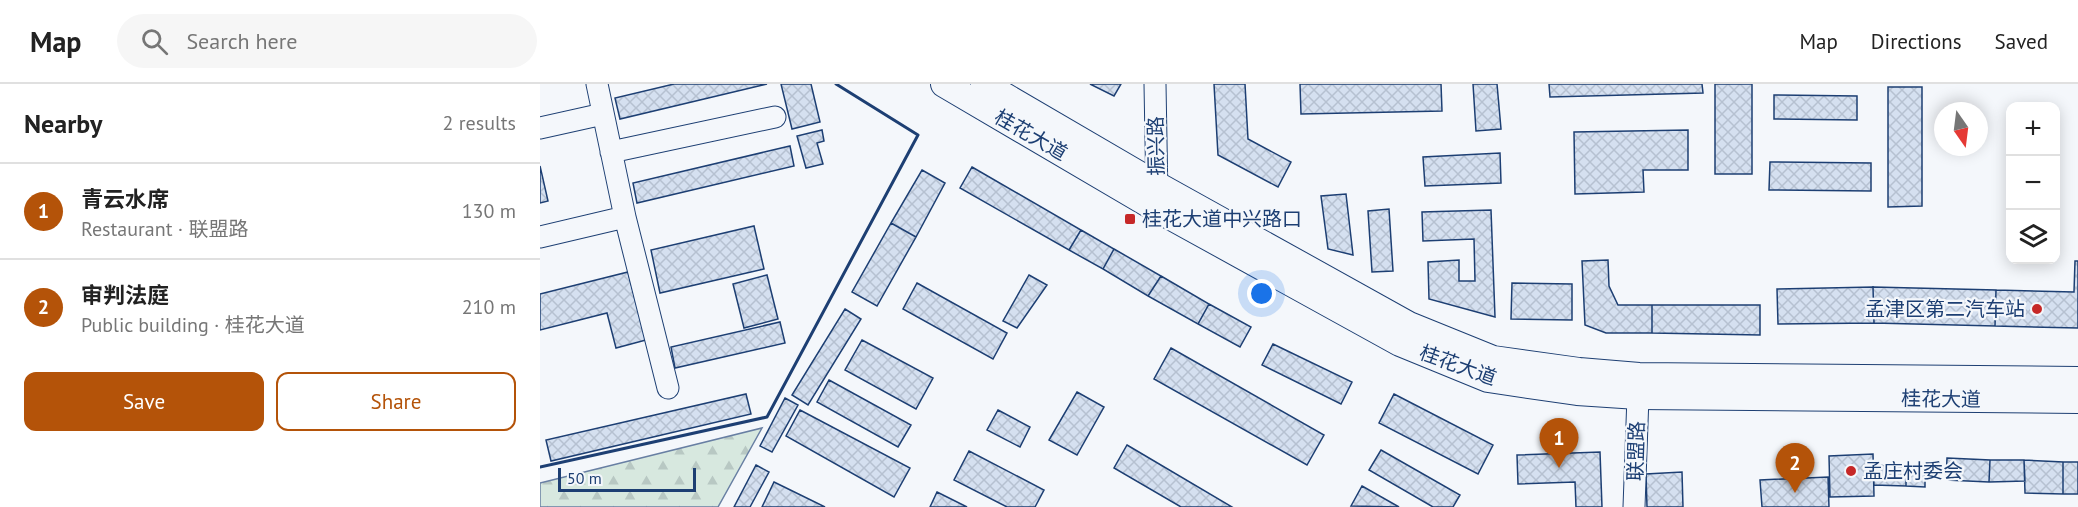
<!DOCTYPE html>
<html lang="en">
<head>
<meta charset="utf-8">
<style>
  :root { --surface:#fff; --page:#f6f6f6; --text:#222; --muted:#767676; --line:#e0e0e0; --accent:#b45309 }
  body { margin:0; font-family:"PT Sans","Noto Sans SC",sans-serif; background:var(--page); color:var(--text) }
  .controls { position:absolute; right:18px; top:18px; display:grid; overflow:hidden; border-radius:12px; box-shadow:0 3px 15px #0003 }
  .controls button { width:54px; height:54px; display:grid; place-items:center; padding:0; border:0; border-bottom:2px solid var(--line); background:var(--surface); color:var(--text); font:30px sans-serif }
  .compass { position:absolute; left:1394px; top:18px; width:54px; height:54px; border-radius:50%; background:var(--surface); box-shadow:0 3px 15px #0003; rotate:166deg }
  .scale { position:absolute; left:18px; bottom:15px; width:138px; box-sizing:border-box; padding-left:6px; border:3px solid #1d3f73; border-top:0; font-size:16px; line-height:21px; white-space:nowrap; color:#1d3f73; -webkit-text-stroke:4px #f4f7fb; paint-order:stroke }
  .you { position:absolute; left:722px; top:210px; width:21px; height:21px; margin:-15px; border:4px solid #fff; border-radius:50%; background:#1a73e8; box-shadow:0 0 0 9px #1a73e833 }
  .badge { display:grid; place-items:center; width:39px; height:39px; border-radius:50%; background:var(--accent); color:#fff; font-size:20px; font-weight:700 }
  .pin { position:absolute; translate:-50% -50px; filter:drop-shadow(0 2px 3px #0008) }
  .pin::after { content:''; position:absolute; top:32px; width:21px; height:18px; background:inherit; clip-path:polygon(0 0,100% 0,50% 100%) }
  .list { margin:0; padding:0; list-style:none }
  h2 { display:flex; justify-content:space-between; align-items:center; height:78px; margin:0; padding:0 24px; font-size:26px }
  h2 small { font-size:20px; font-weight:400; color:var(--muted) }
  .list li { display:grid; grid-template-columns:39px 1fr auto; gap:18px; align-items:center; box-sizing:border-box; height:96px; padding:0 24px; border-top:2px solid var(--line) }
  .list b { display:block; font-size:22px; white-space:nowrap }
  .list p { margin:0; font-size:20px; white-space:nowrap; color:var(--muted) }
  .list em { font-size:20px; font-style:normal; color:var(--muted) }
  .actions { display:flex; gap:12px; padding:18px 24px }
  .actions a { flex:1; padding:14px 0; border:2px solid var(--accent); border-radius:12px; text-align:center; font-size:21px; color:var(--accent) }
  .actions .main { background:var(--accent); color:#fff }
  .icon { flex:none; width:33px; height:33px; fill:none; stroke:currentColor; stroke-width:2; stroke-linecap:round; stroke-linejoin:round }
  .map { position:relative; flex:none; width:1538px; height:423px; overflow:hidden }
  header { display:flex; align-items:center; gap:36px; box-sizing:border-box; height:84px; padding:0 30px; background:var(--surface); border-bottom:2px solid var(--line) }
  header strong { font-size:28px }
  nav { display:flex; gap:33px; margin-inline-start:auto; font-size:21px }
  .search { width:420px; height:54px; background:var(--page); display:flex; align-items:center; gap:15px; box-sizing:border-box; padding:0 21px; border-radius:33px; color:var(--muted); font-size:22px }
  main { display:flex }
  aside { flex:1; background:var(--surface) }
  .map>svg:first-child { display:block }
</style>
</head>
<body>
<header>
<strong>Map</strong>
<div class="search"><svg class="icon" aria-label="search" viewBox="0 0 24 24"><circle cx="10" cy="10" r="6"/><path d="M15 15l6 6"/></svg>Search here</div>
<nav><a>Map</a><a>Directions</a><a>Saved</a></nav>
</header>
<main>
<aside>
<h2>Nearby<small>2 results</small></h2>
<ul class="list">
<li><span class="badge">1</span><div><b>青云水席</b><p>Restaurant · 联盟路</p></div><em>130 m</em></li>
<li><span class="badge">2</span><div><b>审判法庭</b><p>Public building · 桂花大道</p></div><em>210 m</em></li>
</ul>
<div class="actions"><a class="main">Save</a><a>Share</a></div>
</aside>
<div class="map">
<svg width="1538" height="423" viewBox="0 0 1538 423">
  <defs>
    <pattern id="forest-firs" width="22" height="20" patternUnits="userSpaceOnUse" patternTransform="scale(1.5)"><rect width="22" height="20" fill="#d7e8df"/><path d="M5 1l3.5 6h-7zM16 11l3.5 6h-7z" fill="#b8c8c3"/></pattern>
    <pattern id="building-cross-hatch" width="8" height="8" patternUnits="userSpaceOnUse" patternTransform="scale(1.5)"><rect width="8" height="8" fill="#d5e0f0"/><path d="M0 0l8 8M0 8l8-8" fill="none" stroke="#b6c1d1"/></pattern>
  </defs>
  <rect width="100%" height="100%" fill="#f4f7fb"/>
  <path fill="url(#forest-firs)" stroke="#687fa3" stroke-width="1.5" d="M222,344L178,423H0V399Z"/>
  <path fill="url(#building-cross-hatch)" stroke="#1d3f73" stroke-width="1.5" d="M134,0H227L80,35L75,14Z
    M241,0H271L280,38L252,45Z
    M550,0H581L574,12Z
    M674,0H705L708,55L751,78L738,103L678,71Z
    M760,0H901L902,27L761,30Z
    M933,0H957L961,45L936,47Z
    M1009,0H1162L1163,9L1010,13Z
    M1175,0H1212V90H1175Z
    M1348,3H1382V122L1348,123Z
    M1234,11L1317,12V36L1234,35Z
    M282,46L284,57L277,59L283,80L266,84L257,52Z
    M1148,46V86H1103L1104,108L1035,110L1034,48Z
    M250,62L254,82L97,119L93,99Z
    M960,69L961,99L885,102L883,73Z
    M1230,78L1331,79V107L1229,106Z
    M0,82L8,117L0,119Z
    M432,83L541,146L529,166L420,104Z
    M382,86L405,99L376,153L351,139Z
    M806,110L813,171L788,165L781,112Z
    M849,125L853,187L832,188L828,127Z
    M951,126L955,233L889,215L888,178L919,176V197H935L934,155L883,157L882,128Z
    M351,139L376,153L337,222L312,208Z
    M214,142L224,185L120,209L111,166Z
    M541,146L574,165L563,185L529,166Z
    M574,165L621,192L608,212L563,185Z
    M1068,176L1069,202L1078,221H1112V249H1066L1045,241L1042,177Z
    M1535,177H1538V244L1455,242L1456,206L1534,208Z
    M88,188L106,256L76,264L67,229L0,246V210Z
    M227,191L238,235L204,244L193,200Z
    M489,191L507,201L477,244L463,237Z
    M621,192L669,220L658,240L608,212Z
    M377,199L467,249L453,275L363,225Z
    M972,199L1032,200V236L971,235Z
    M1333,203L1456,206L1455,242L1334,239Z
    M1333,203L1334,239L1238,240L1237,205Z
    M669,220L711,243L700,263L658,240Z
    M1112,221H1220V251L1112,249Z
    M305,225L321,235L268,321L252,311Z
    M240,238L245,259L135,284L131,263Z
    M322,256L393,294L376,325L305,286Z
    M733,260L812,298L801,320L722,281Z
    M631,264L784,351L767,381L614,295Z
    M289,296L371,341L358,363L277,318Z
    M537,308L564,323L537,371L509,356Z
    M206,310L211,330L11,377L6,356Z
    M854,310L953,361L938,390L839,339Z
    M245,314L258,321L232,368L220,362Z
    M260,326L370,384L354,413L246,352Z
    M458,326L490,343L480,363L447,346Z
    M587,361L692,423H641L574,384Z
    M841,366L920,411L913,423H893L829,386Z
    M429,367L504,406L495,423H467L414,396Z
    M1060,368L1062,423H1036L1035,398L978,400L977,371Z
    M1333,370L1334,412L1290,413L1289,372Z
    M1407,374L1450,376L1449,398L1406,396Z
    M1450,376H1484L1485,397L1449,398Z
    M1484,376L1523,378V410L1485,409Z
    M1523,378H1538V410H1523Z
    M216,381L229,388L210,423H194Z
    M1333,381L1366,383V402L1334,401Z
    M1366,383H1385V403L1366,402Z
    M1142,388L1143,423H1107L1106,390Z
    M1288,393L1289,423H1222L1220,396Z
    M234,398L285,423H222Z
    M822,402L859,423L811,422Z
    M397,408L427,423H390Z"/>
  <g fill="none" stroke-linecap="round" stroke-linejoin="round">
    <g stroke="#1d3f73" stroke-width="23">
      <path id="minor" d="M615,0L617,113
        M0,44L63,30
        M71,68L235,33
        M85,133L128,304
        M0,153L85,133L57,0
        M1094,423L1098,312"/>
    </g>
    <g stroke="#1d3f73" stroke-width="28">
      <path id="major" d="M404,0L617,125L860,259L948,295L1037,308L1098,312L1538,316
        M444,0L617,101L869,241L953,275L1039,287L1099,292L1538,296"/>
    </g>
    <use href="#minor" stroke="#f4f7fb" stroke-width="21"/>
    <use href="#major" stroke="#f4f7fb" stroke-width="26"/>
    <path stroke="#1d3f73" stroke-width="3" d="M0,383L227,333L378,51L296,0"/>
  </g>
  <g fill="#c62828" stroke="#f4f7fb" stroke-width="2">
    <rect x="584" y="129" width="12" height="12" rx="3"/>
    <circle cx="1497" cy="225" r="6"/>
    <circle cx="1311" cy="387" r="6"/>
  </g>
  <g text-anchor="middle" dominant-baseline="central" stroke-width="4.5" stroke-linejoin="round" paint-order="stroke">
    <g font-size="20" fill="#1d3f73" stroke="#f4f7fb">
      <text transform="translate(491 51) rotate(30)">桂花大道</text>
      <text transform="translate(616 62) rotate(-91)">振兴路</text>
      <text transform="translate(918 281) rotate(20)">桂花大道</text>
      <text transform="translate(1401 315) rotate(1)">桂花大道</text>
      <text transform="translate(1096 367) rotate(-88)">联盟路</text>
    </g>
    <g font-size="20" fill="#1d3f73" stroke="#f4f7fb" text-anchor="start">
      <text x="602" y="135">桂花大道中兴路口</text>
      <text x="1485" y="225" text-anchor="end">孟津区第二汽车站</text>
      <text x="1323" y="387">孟庄村委会</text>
    </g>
  </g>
</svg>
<div class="controls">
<button>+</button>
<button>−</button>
<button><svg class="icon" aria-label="layers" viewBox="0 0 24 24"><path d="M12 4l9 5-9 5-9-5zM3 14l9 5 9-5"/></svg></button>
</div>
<svg class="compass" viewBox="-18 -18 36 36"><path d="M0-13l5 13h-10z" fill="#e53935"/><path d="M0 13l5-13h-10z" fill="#767676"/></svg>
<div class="scale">50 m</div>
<div class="you"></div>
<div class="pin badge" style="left:1019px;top:384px">1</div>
<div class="pin badge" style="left:1255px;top:409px">2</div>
</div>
</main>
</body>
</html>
